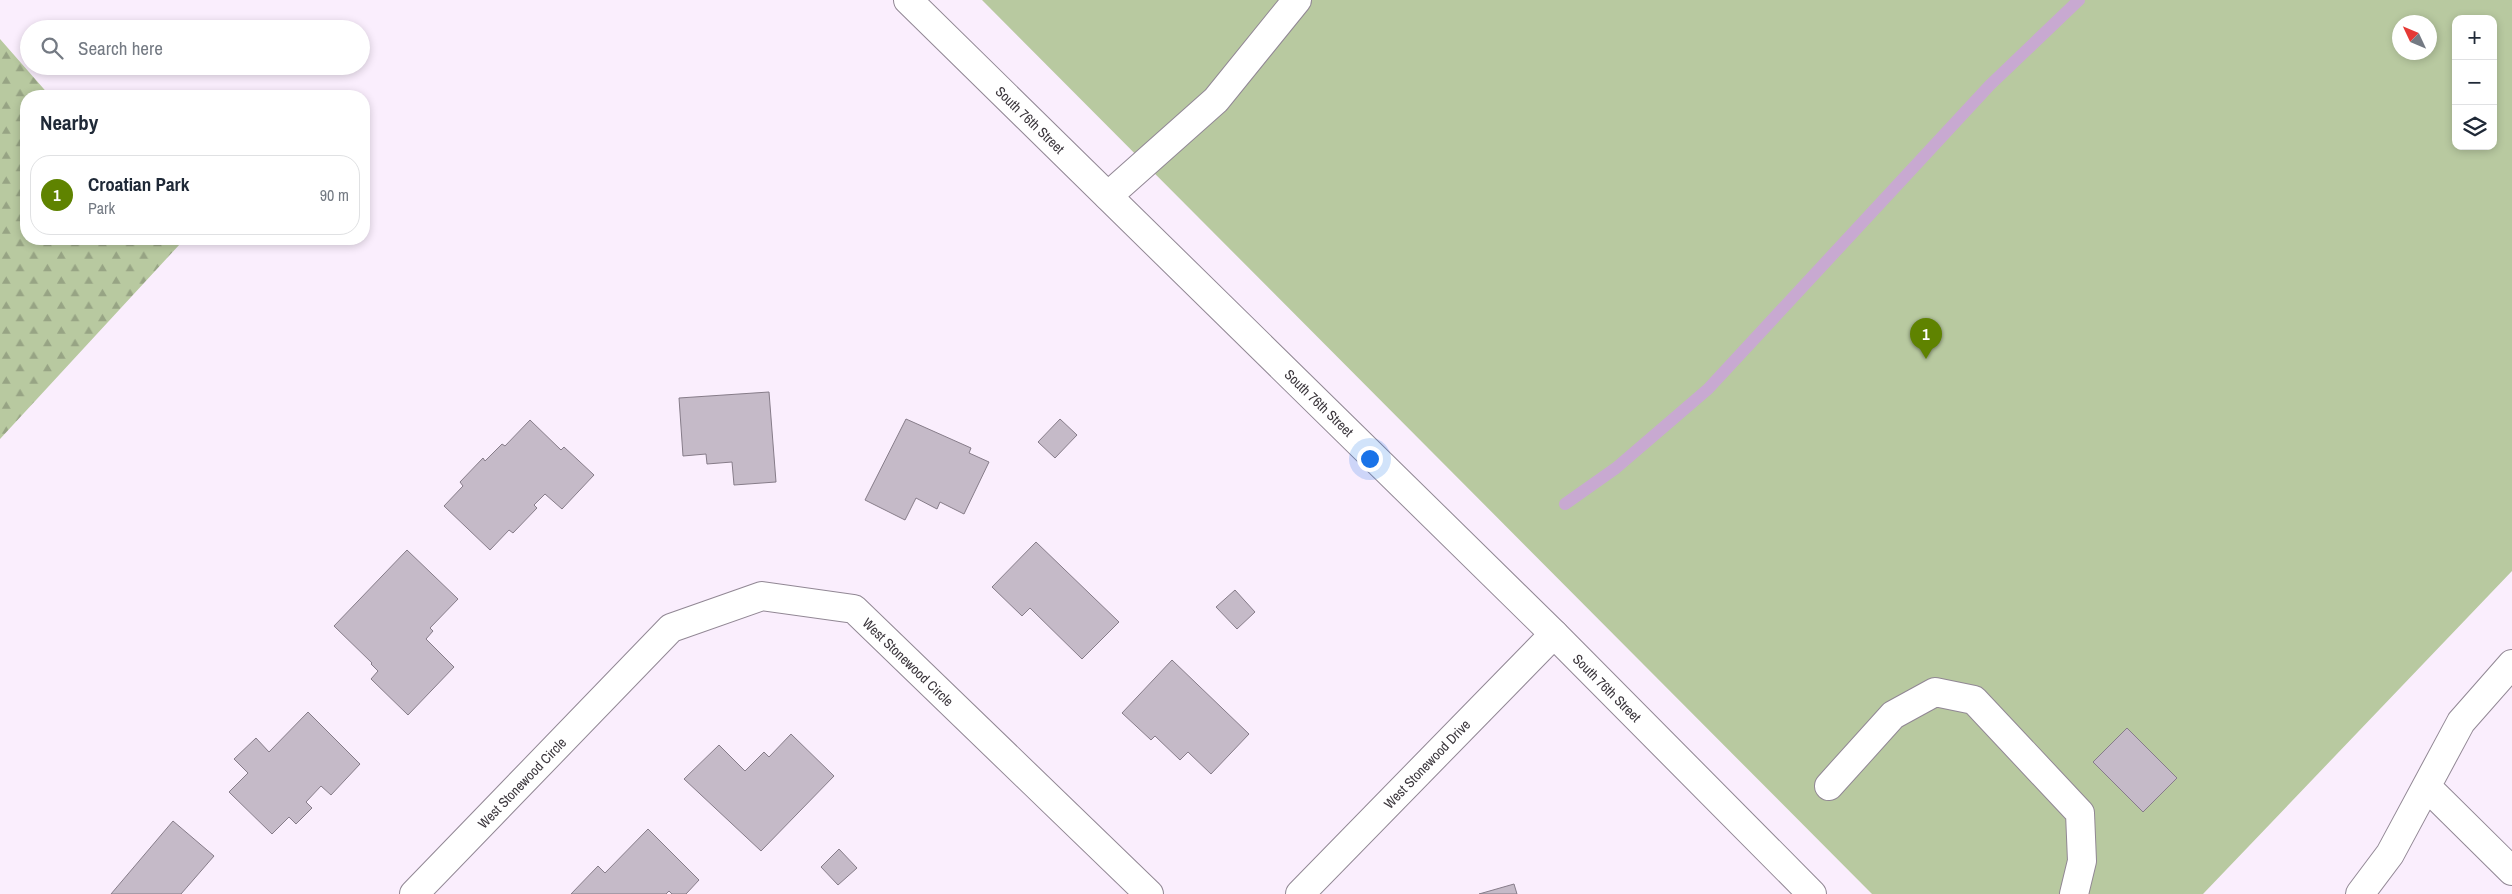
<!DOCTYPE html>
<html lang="en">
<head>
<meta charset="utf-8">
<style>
  :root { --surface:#fff; --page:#f6f6f7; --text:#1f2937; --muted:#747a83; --line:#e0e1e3; --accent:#5f8300 }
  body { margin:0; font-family:"Archivo Narrow",sans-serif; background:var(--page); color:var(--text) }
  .controls { position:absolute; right:15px; top:15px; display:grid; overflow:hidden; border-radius:10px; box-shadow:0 2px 8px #0003 }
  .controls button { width:45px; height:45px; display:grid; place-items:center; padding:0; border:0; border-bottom:1px solid var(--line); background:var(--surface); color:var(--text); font:25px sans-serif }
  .compass { position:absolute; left:2392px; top:15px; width:45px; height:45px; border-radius:50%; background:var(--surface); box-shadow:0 2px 8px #0003; rotate:314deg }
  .you { position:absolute; left:1369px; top:458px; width:18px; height:18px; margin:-12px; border:4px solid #fff; border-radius:50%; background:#1a73e8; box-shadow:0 0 0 8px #1a73e833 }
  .badge { display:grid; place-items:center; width:32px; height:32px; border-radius:50%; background:var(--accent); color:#fff; font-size:16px; font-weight:700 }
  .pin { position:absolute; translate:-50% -41px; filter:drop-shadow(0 1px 2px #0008) }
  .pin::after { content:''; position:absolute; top:26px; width:18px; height:15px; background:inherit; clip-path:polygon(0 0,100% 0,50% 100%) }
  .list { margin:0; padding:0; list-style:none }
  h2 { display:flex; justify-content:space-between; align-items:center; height:65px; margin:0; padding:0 20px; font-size:21px }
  h2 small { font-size:16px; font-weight:400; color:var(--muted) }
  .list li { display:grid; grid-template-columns:32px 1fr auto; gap:15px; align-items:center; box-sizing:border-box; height:80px; margin:0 10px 10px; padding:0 10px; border:1px solid var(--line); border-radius:20px }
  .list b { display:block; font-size:19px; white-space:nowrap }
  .list p { margin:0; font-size:16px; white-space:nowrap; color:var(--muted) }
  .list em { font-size:16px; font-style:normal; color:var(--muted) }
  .icon { flex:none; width:28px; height:28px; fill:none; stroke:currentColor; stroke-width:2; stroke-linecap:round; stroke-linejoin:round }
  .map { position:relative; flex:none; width:2512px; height:894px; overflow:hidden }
  .search { position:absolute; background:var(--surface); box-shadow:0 2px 8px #0003; left:20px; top:20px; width:350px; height:55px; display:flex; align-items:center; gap:12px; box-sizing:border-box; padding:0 18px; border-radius:28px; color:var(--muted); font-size:19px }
  .panel { position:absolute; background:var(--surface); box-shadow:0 2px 8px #0003; left:20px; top:90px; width:350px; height:155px; border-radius:20px }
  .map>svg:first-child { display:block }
</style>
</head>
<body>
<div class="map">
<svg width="2512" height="894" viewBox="0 0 2512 894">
  <defs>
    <pattern id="forest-firs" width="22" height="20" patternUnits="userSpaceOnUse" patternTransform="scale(1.25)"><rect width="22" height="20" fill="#b8c9a0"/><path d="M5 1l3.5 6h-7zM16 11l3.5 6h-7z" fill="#97a484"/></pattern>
  </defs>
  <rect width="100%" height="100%" fill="#faeefd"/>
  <path fill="url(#forest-firs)" d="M0,39L50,96H26V239H175L180,244L0,439Z"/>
  <path fill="#b8c9a0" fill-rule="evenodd" d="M982,0H2512V571L2203,894H1872ZM2456,19H2493V146H2456ZM2400,22H2430V52H2400Z"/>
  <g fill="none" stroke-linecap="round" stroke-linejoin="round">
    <path stroke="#c8a9d1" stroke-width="12" d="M1565,504L1616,468L1708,389L1990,85L2079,0"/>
  </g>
  <path fill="#c5bac8" stroke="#867c89" d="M769,392L776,482L734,485L732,462L707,464L706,454L683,456L679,398Z
    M906,419L971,448L969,453L989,462L964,514L940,502L937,509L916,498L905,520L865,500Z
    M1060,419L1077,435L1055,458L1038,442Z
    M530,420L561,450L564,447L594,475L562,509L545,494L534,505L537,508L513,533L509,530L490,550L444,506L463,486L460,482L483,458L485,461L502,444L505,446Z
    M1036,542L1119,622L1082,659L1030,608L1022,616L992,587Z
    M407,550L458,599L430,628L433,631L426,639L454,667L408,715L371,679L378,671L371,664L372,663L334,626Z
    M1235,590L1255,612L1237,629L1216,607Z
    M1172,660L1249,734L1211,774L1188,752L1180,760L1155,736L1151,740L1122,713Z
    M308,712L360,764L331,795L321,786L306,802L312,808L296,824L289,817L272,834L229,792L248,773L234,759L256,738L269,752Z
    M2127,728L2177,778L2143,812L2093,762Z
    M791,734L834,776L761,851L684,779L719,745L745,771L764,752L769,757Z
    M173,821L214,856L181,894H111Z
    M648,829L699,880L686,894H672L669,891L666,894H571L598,866L605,873Z
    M839,849L857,868L838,885L821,867Z
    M1514,884L1517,894H1479Z"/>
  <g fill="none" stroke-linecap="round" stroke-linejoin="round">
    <g stroke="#918794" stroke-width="30">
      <path id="minor" d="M1108,196L1216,100L1297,0
        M1829,786L1893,715L1935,692L1974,700L2080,813L2082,861L2074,894
        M2427,787L2512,871
        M414,894L671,628L762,596L854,609L1149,894
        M1300,894L1554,634
        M2360,894L2390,854L2461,722L2512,664"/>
    </g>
    <g stroke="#918794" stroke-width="30">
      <path id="major" d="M908,0L1554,634L1812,894"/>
    </g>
    <use href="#minor" stroke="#fff" stroke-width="28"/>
    <use href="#major" stroke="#fff" stroke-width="28"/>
  </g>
  <g text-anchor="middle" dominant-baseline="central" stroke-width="4.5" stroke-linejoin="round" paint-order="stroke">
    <g font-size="14" fill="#3b363c" stroke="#fff">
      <text transform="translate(1030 120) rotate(44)">South 76th Street</text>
      <text transform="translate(1319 403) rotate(44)">South 76th Street</text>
      <text transform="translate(908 662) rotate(44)">West Stonewood Circle</text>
      <text transform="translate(1607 688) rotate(45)">South 76th Street</text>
      <text transform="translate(1427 764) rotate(-46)">West Stonewood Drive</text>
      <text transform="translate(522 783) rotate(-46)">West Stonewood Circle</text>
    </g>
  </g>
</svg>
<div class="controls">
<button>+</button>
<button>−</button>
<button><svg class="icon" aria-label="layers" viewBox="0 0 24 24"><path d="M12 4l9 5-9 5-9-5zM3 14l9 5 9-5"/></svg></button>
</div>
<svg class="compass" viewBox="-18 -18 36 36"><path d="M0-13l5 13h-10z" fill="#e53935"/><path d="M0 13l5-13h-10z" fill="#747a83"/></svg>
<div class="you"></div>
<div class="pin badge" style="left:1926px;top:359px">1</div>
<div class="search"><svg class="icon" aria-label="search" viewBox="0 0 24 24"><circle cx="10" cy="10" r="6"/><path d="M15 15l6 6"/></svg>Search here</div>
<section class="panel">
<h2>Nearby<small></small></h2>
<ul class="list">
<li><span class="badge">1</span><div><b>Croatian Park</b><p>Park</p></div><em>90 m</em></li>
</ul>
</section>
</div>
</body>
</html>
